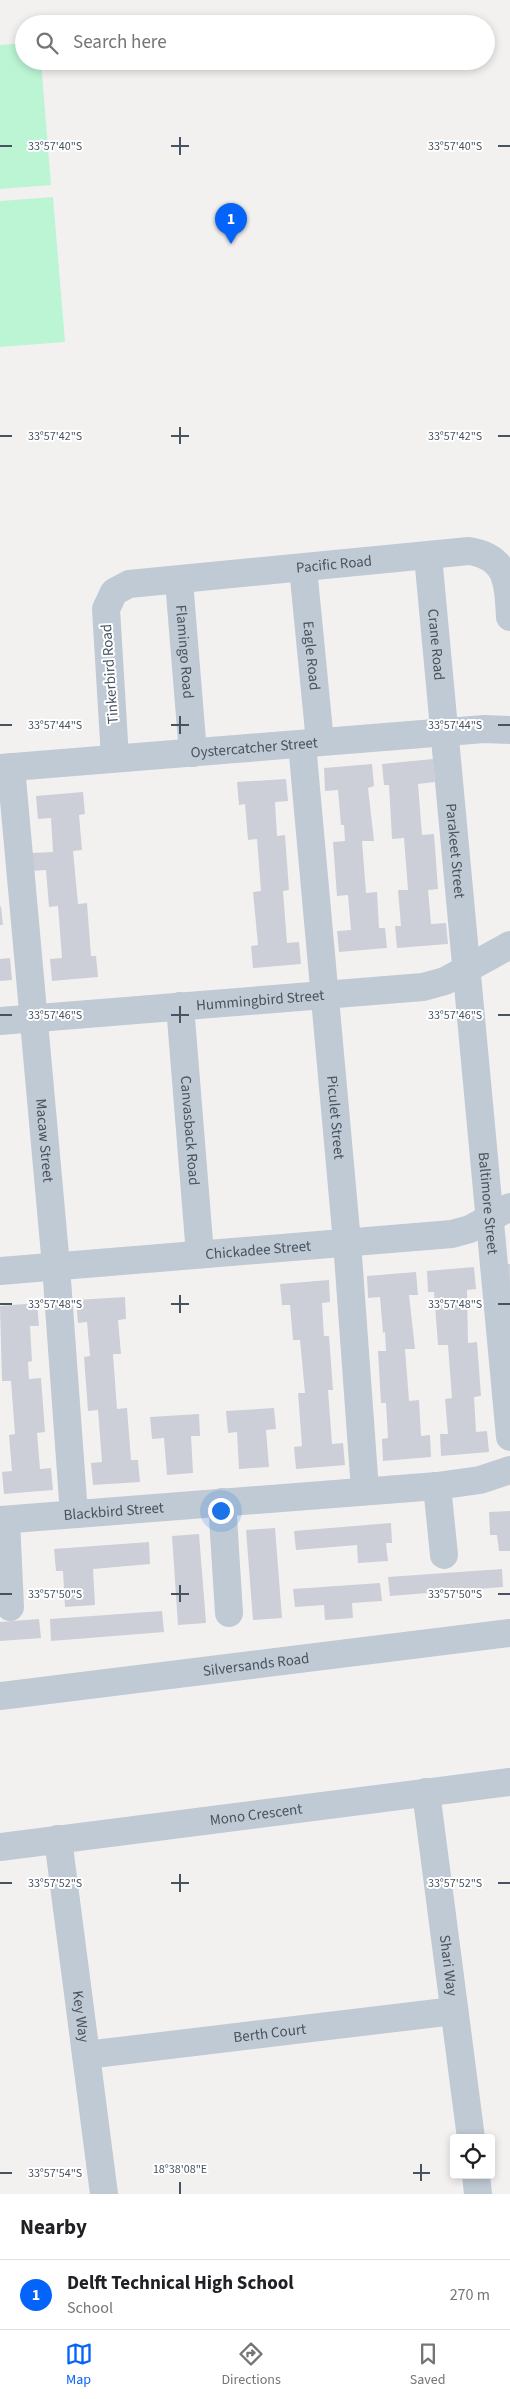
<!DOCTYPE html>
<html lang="en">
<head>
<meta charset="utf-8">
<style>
  :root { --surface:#fff; --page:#f2f2f2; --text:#202124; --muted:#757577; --line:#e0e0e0; --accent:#0464fa }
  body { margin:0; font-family:"Source Sans 3",sans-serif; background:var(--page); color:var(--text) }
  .controls { position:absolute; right:15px; bottom:15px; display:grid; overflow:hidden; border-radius:5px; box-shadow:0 2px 8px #0003 }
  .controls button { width:45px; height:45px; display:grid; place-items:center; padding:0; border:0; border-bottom:1px solid var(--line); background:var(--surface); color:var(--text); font:25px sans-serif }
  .you { position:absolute; left:220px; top:1510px; width:18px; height:18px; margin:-12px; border:4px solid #fff; border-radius:50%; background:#1a73e8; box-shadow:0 0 0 8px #1a73e833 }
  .badge { display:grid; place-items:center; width:32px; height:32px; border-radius:50%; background:var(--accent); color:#fff; font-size:16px; font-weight:700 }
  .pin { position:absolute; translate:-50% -41px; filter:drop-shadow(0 1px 2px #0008) }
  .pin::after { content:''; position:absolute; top:26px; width:18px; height:15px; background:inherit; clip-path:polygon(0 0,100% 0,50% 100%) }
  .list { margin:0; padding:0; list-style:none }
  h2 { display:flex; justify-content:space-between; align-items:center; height:65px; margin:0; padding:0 20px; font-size:21px }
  h2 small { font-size:16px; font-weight:400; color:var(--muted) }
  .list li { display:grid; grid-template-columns:32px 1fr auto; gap:15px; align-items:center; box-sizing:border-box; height:70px; padding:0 20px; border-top:1px solid var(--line) }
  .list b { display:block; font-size:19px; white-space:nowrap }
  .list p { margin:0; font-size:16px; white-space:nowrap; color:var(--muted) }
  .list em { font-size:16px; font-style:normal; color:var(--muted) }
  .icon { flex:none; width:28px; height:28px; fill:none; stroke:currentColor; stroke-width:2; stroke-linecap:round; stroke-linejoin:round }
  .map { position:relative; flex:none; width:510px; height:2194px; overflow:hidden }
  .search { position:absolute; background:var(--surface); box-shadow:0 2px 8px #0003; left:15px; right:15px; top:15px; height:55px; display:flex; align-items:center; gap:12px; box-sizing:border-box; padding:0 18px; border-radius:28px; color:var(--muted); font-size:19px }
  .sheet { height:135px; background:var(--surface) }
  nav { display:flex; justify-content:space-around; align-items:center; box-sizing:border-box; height:70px; border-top:1px solid var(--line); background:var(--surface); font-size:14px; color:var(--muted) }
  nav a { display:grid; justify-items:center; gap:2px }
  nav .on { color:var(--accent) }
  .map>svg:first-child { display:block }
</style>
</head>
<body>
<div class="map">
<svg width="510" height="2194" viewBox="0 0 510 2194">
  <rect width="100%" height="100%" fill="#f3f1f0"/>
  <path fill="#bbf5d4" d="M24,43V61H41L51,185L0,189V45Z
    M53,197L65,342L0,347V201Z"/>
  <path fill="#cccfd7" d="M433,759L435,782L418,784L422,835L434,834L438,889L428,890L431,924L446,923L448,944L397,948L395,926H401L398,890H408L404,838L392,839L389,785H384L382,764Z
    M372,764L374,786L368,788L374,841H362L366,893L377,892L379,928H385L387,948L339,952L337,931L351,930L348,895L337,896L333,842L345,841L344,825H341L338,790L325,791L324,768Z
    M286,779L288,801L275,802L277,836L285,835L289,890L283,891L287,943L299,942L301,964L253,968L251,946L258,945L253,892L261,891L257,839L248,840L245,804L239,805L237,782Z
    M83,792L85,814L79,815L82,850L73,851L78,904L87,903L91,956H96L98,977L52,981L50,959L62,958L58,906L49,907L46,870L31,871L30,853L53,852L51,818L38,819L36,796Z
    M1,906L3,925H0V907Z
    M10,958L12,980L0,981V959Z
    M504,1264H510V1284L505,1285Z
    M474,1267L476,1289L467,1290L468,1343L477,1342L481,1396L474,1397L476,1432L487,1431L489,1452L441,1456L440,1434H448L445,1399L452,1398L448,1345H438L434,1292H428L427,1271Z
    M416,1272L418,1295H409L415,1349H405L409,1401L419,1400L421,1436L430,1435L431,1457L383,1461L382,1439L388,1438L386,1403H381L378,1351H386L385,1332L383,1333L380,1297L368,1298L367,1276Z
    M329,1280L330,1302L322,1303L324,1336H329L333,1390H328L332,1444L343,1443L345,1465L296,1469L294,1447L302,1446L298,1393H305L300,1340H293L290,1305H282L280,1284Z
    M125,1297L126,1319L118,1320L121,1354H113L117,1409L127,1408L131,1460H138L140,1482L93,1485L91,1463L102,1462L98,1410L88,1411L84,1357L90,1356L87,1322L78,1323L76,1300Z
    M37,1303L39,1326H30L32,1361L28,1362L29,1379L41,1378L45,1432L37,1433L40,1469L51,1468L53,1490L4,1494L2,1472L12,1471L9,1435L15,1434L11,1381H2L0,1306Z
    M274,1408L276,1429L266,1430L269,1467L239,1469L237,1432L228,1433L226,1411Z
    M199,1414L200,1436H191L193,1473L167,1475L164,1438L152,1439L150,1417Z
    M510,1511V1551H499L497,1535H490L489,1512Z
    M391,1523L392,1543H386L388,1561L358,1563L357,1545L296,1550L294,1531Z
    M275,1528L282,1618L253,1620L246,1530Z
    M199,1534L206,1623L178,1625L172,1536Z
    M149,1542L150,1564L93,1569L95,1605L65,1607L63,1571H56L54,1549Z
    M502,1569L503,1587L390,1596L388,1577Z
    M380,1583L382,1601L352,1603L353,1618L325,1620L324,1605L295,1607L293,1589Z
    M162,1611L164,1632L51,1641L50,1619Z
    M39,1619L41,1638L0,1641V1622Z"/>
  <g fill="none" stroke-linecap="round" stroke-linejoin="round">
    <g stroke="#c0cad4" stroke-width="28">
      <path id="s1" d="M428,556L510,1437"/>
      <path id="s2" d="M303,568L320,742"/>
      <path id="s3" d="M179,581L193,753"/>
      <path id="s4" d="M302,744L347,1242L365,1490"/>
      <path id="s5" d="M115,758L106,609L114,592L129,584L469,551C508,557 508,583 510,617"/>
      <path id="s6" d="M11,767L56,1266L74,1514"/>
      <path id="s7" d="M0,768L484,729L510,730"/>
      <path id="s8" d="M180,1006L200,1254"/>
      <path id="s9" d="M0,1021L423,987L445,981L510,945"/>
      <path id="s10" d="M0,1271L452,1234L470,1229L510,1207"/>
      <path d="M437,1486L444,1555"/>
      <path d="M222,1502L229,1613"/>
      <path id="s11" d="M0,1520L437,1486L480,1480L510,1470"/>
      <path d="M6,1520L10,1607"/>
      <path id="s12" d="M426,1792L471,2138"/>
      <path id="s13" d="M58,1839L104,2194"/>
      <path id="s14" d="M0,1847L510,1782"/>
      <path id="s15" d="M86,2055L454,2011"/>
      <path d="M476,2175L478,2194"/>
    </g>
    <path stroke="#c0cad4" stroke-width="28" id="s16" d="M0,1696L510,1633"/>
  </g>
  <path fill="none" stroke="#465361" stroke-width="2" d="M180,137V155M0,146H12M171,146H189M498,146H510M180,427V444M0,436H12M171,436H189M498,436H510M180,716V734M0,725H12M171,725H189M498,725H510M180,1006V1023M0,1015H12M171,1015H189M498,1015H510M180,1295V1313M0,1304H12M171,1304H189M498,1304H510M180,1585V1602M0,1594H12M171,1594H189M498,1594H510M180,1874V1892M0,1883H12M171,1883H189M498,1883H510M421,2164V2181M0,2173H12M413,2173H430M180,2182V2194"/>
  <g text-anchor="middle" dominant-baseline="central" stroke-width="4" stroke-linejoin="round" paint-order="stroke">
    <g font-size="15" fill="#465361" stroke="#fff">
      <text stroke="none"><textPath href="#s5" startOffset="391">Pacific Road</textPath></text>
      <text stroke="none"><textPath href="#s1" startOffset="89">Crane Road</textPath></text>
      <text stroke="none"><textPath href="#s3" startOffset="71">Flamingo Road</textPath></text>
      <text stroke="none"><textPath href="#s2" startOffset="88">Eagle Road</textPath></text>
      <text transform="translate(110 674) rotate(-94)">Tinkerbird Road</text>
      <text stroke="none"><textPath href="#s7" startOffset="255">Oystercatcher Street</textPath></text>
      <text stroke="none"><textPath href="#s1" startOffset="296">Parakeet Street</textPath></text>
      <text stroke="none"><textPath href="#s9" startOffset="261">Hummingbird Street</textPath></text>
      <text stroke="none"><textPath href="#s4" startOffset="375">Piculet Street</textPath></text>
      <text stroke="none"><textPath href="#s8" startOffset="125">Canvasback Road</textPath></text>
      <text stroke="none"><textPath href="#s6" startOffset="375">Macaw Street</textPath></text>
      <text stroke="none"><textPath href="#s1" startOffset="650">Baltimore Street</textPath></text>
      <text stroke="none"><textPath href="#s10" startOffset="259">Chickadee Street</textPath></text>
      <text stroke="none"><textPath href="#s11" startOffset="114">Blackbird Street</textPath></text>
      <text stroke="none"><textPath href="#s16" startOffset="258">Silversands Road</textPath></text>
      <text stroke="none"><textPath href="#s14" startOffset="258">Mono Crescent</textPath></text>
      <text stroke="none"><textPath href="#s12" startOffset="175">Shari Way</textPath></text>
      <text stroke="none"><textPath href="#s13" startOffset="179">Key Way</textPath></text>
      <text stroke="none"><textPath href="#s15" startOffset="185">Berth Court</textPath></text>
    </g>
  </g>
  <g font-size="12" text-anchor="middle" fill="#465361" stroke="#fff" stroke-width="4" stroke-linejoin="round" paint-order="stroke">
    <text x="55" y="150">33°57'40"S</text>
    <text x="455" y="150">33°57'40"S</text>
    <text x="55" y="440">33°57'42"S</text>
    <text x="455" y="440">33°57'42"S</text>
    <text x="55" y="729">33°57'44"S</text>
    <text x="455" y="729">33°57'44"S</text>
    <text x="55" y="1019">33°57'46"S</text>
    <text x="455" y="1019">33°57'46"S</text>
    <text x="55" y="1308">33°57'48"S</text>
    <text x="455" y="1308">33°57'48"S</text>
    <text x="55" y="1598">33°57'50"S</text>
    <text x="455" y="1598">33°57'50"S</text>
    <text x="55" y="1887">33°57'52"S</text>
    <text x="455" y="1887">33°57'52"S</text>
    <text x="180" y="2173">18°38'08"E</text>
    <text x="55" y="2177">33°57'54"S</text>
  </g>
</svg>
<div class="controls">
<button><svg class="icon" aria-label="locate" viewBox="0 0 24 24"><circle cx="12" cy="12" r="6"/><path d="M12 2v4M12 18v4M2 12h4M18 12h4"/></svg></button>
</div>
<div class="you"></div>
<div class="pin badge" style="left:231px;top:244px">1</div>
<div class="search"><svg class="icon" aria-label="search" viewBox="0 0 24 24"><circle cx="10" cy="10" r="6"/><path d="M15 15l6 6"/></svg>Search here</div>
</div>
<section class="sheet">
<h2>Nearby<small></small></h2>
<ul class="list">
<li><span class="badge">1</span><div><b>Delft Technical High School</b><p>School</p></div><em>270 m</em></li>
</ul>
</section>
<nav>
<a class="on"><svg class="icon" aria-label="map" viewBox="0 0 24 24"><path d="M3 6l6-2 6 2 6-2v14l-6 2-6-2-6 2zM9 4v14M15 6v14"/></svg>Map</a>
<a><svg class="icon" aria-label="directions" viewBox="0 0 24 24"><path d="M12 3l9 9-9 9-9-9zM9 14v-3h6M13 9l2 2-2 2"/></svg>Directions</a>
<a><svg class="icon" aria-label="saved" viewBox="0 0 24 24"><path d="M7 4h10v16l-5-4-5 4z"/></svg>Saved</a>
</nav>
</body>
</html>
